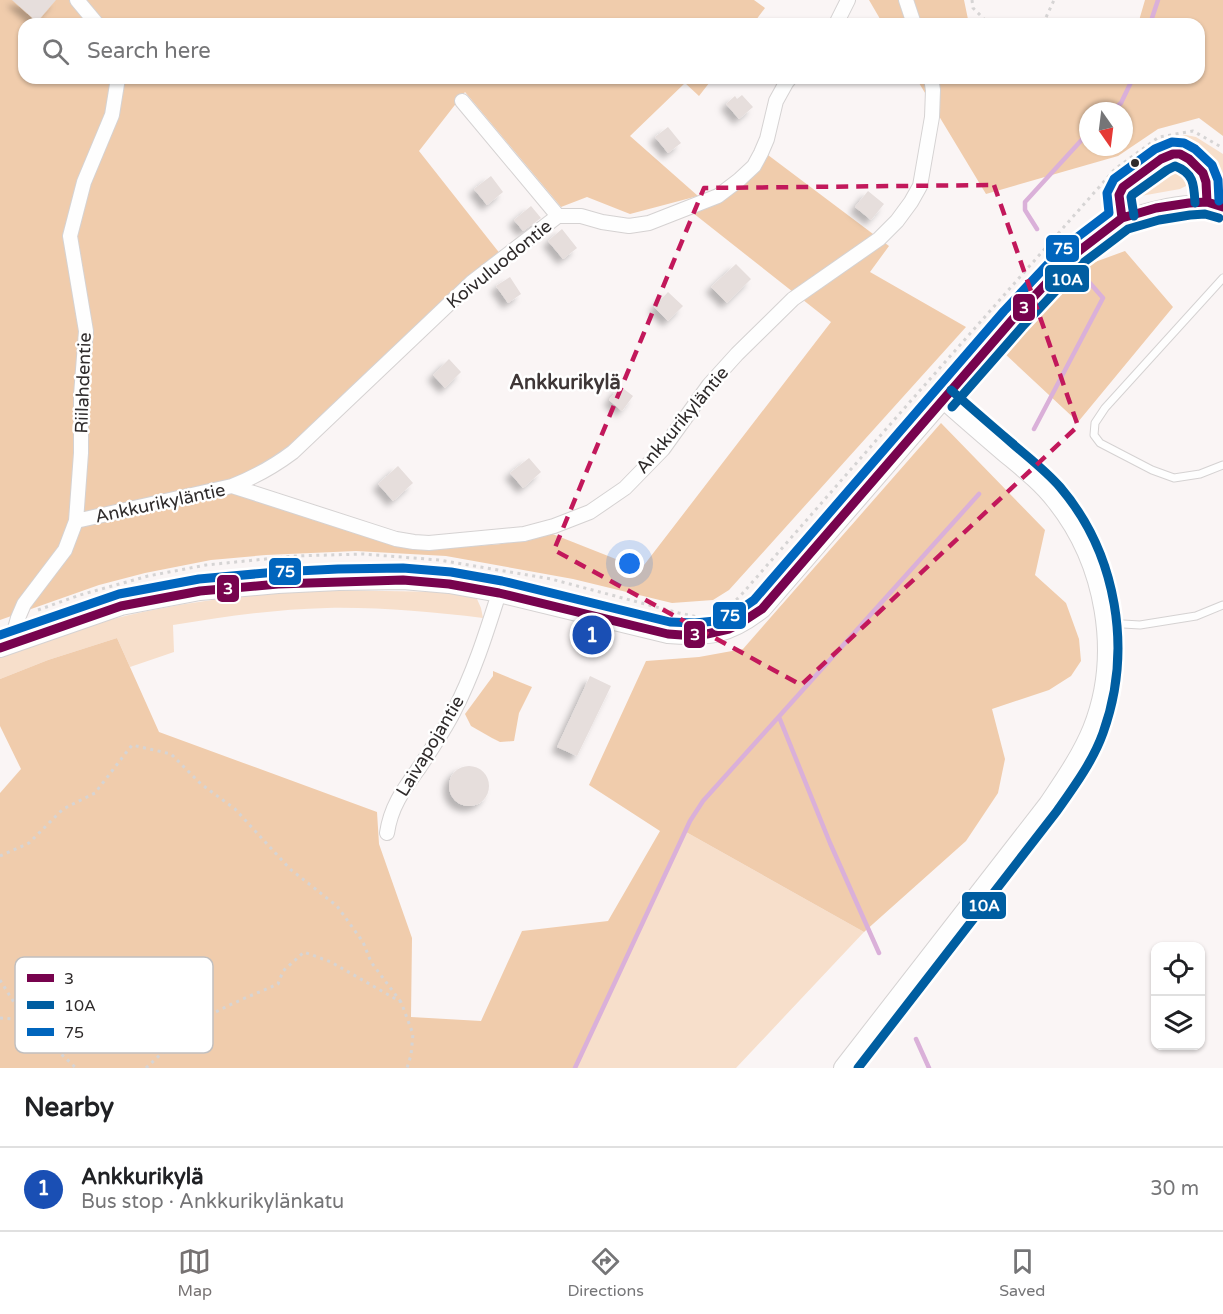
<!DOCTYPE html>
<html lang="en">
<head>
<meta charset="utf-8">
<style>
  :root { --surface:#fff; --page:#f2f2f2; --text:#202124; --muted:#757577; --line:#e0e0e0; --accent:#767272 }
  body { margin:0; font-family:"Varela Round",sans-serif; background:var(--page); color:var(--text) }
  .controls { position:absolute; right:18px; bottom:18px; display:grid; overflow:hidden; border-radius:12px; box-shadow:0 2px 4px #0004 }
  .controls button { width:54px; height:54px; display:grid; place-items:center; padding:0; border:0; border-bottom:2px solid var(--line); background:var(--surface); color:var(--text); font:30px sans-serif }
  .compass { position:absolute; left:1079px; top:102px; width:54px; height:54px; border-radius:50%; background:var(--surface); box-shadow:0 2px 4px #0004; rotate:166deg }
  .you { position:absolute; left:630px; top:564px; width:21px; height:21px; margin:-15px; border:4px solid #fff; border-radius:50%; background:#1a73e8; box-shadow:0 0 0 9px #1a73e833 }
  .badge { display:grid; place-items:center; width:39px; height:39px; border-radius:50%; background:var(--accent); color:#fff; font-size:20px; font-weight:700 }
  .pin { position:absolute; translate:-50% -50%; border:3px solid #fff; box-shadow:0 2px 6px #0006 }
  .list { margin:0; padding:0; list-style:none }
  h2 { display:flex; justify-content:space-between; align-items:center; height:78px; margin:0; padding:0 24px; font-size:26px }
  h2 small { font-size:20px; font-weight:400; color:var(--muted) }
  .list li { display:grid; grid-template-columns:39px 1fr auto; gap:18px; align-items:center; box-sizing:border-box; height:84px; padding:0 24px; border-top:2px solid var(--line) }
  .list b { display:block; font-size:22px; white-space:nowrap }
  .list p { margin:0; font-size:20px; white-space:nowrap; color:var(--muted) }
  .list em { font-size:20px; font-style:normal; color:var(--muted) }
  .icon { flex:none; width:33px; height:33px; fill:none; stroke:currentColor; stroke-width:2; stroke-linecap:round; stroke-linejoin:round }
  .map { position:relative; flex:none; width:1223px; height:1068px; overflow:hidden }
  .search { position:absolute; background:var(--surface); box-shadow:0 2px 4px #0004; left:18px; right:18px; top:18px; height:66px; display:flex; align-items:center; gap:15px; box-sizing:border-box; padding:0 21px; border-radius:18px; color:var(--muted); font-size:22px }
  .sheet { height:162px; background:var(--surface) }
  nav { display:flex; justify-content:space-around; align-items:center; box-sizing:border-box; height:84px; border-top:2px solid var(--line); background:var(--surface); font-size:16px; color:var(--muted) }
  nav a { display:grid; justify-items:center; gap:3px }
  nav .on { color:var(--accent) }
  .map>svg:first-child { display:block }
</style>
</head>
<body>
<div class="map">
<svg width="1223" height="1068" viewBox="0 0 1223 1068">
  <defs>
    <filter id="shadow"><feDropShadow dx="-5.5" dy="5.5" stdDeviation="3" flood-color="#0004"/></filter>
  </defs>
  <rect width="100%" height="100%" fill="#faf5f5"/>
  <path fill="#f7dfcb" d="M1186,135L1196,137L1223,154V187C1205,158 1206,137 1164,149L1163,147L1170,139Z
    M1175,162C1188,163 1193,174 1188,185L1180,189L1135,197L1132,195V191L1155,174Z
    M324,590L446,592L468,595L477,599L481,608L483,618C431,612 379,607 327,608C275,609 224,617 173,625L174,652L130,667L117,638L48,660L0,679V657C36,644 72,630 109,620C179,602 252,593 324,590Z
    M686,832L864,932L736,1068H575Z"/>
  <path fill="#f0ccac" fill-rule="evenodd" d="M0,0H754L765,8L753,24H24V78H713L699,96L685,83L630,136L698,196L630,214L587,197L561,207L465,92L419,151L501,255L280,455L237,477L246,494L449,548L501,544L550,533L641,569L831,322L693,213L768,155L889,246L870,272L966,327L729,590L713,600L672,603L573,579L446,556L356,551L266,555L211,560L145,573L99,585L0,620Z
    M869,0H964L969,24H883Z
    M1145,0H1223V136L1199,118L1158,129L1118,156L986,194L916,78H1199V24H1138ZM1088,111H1124V147H1088Z
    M1125,251L1173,307L1078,422L1003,352L1084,266Z
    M941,423L1045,530L1035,575L1066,603L1079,639L1081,661L1071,676L1049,690L992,709L1005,759L998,793L966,841L864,932L686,832L575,1068H0V793L21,769L0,726V679L48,660L117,638L159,732L377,812L379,844L412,938L411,1017L481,1021L522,931L608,921L660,831L589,785L646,661L699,657L743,649Z
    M493,671L532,687L519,713L514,741L500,742L492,738L471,726L465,714L493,676Z"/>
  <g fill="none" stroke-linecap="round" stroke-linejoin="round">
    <path stroke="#dab0d9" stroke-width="4.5" d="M1151,21L1158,0
      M1112,111L1121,103L1133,78
      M1037,229L1025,210V202L1088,133
      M1034,429L1103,298L1089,282
      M779,717L830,843L879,953
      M916,1039L929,1068
      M575,1068L690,821L703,801L979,494"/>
  </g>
  <path fill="#e6dedc" filter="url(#shadow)" d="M12,0H56L37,22Z
    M742,95L753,107L739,119L726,104L735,96L737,99Z
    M668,127L681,143L668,153L655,137Z
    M491,176L503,192L487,205L474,189Z
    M868,191L884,204L871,220L855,207Z
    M531,206L541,218L523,231L514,220Z
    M562,229L577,248L563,259L548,241Z
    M736,264L751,279L727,303L711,287Z
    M510,277L521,294L508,303L496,286Z
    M668,292L683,306L668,321L654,307Z
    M449,359L461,372L445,388L433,375Z
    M620,386L633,396L622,411L609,400Z
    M529,458L541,472L523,488L510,473Z
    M398,466L413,483L393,501L378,484Z
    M590,676L611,686L577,756L557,747Z
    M449 786a20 20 0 1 1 40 0a20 20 0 1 1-40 0Z"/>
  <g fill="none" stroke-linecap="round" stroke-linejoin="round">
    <g stroke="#d5d2d2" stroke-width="9">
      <path id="lane" d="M1223,278L1105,408L1095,423L1094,435L1100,443L1152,470L1174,478L1200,474L1223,465
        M1106,623L1140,625L1196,616L1223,605"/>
    </g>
    <g stroke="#d5d2d2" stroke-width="16">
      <path id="street" d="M77,0L97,24
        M906,0L914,24
        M836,24L848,0
        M462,101L558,216
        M1207,202L1206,182L1203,173L1189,159L1180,154H1173L1161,159L1123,187L1119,195L1122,218C1156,208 1187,197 1223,207
        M232,486C255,477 273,467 293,452L472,282L558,216H581L602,222L629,226L649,223L718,196L739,180L754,166L761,153L767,139L776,101L786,83L790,78
        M76,521L232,486L396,539L414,542L429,543L524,534L554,526L590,512L625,488L663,449L709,385L737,354L793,299L879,239L897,221L911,202L920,186L932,117L933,90L931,78
        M11,643L18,618L24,604L65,550L76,521L81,453V395L86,331L70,236L84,182L112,115L118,78
        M387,833C391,806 404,789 419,768C431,750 443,732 453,713C473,675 486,634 499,593"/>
    </g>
    <g stroke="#d5d2d2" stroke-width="20">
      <path id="secondary" d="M0,648L121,606L200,591L278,584L339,581L403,580L449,584L499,593L668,634C709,637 729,635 762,609L1013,319L1071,257L1122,218
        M843,1068L1048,804C1064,780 1081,756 1092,729C1122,654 1105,562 1055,500C1041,482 1023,468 1005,453C984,435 963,417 943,399"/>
    </g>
    <path stroke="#d6d4d4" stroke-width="3" stroke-dasharray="3 4.5" stroke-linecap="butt" d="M972,0L973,8L989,24
      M1043,24L1054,0
      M38,610L80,595L148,576L206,565L295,556L363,554L439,560L551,579L679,613L698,617
      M711,616C724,610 733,604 742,594L894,420L1115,169L1159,137L1193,131L1223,148
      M0,856L29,843L63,809L95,793L132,745L171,754L201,784L235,809L290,869L337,906L363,942L371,962L401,1002
      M0,980L25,1020L76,1068
      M0,1018L25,1020
      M146,1068C164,1051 182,1034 202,1020C226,1005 253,995 278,984L283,971L304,952L331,962L401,1002L413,1034L411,1055L407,1068"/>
    <use href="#lane" stroke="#fefefe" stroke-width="7"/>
    <use href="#street" stroke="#fefefe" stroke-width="14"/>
    <use href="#secondary" stroke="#fefefe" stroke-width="18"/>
    <g stroke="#fff" stroke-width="14">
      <path id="bus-1" d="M1122,218L1119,195L1123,187L1161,159L1173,154H1180L1189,159L1203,173L1206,182L1207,202
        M0,648L121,606L200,591L278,584L403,580L449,584L499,593L668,634L682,635L707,634L729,629L739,624L762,609L1013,319L1071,257L1122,218L1156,208L1189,203L1207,202L1223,207"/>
    </g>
    <g stroke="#fff" stroke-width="14">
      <path id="bus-2" d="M1134,216L1131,197L1132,195L1167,170L1175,166C1194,173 1194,185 1195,203
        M952,407L1022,327L1079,266L1128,229L1159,220L1190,215L1205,214L1219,218
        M858,1068L1057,811C1074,787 1093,761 1103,733C1133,650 1117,554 1060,487C1046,471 1029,458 1013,444C992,426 971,408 951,390"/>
    </g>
    <g stroke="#fff" stroke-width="14">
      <path id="bus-3" d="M0,635L119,594L199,579L277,572L338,569L403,568L451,572L502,581L670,622L695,623L715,621L734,614L754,600L1004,311L1063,248L1109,213L1107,193L1114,179L1155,149L1172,142L1184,143L1195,149L1212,165L1218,180L1219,201"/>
    </g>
    <use href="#bus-1" stroke="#77034e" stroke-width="9"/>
    <use href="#bus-2" stroke="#005ea1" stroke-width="9"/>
    <use href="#bus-3" stroke="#0065bd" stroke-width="9"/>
  </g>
  <path fill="none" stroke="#c2185b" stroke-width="4.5" stroke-dasharray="12 8" stroke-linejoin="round" d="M994,185L1078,426L801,685L554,550L704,188Z"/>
  <circle fill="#2f2b2b" stroke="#fff" stroke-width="2" cx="1135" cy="163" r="5"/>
  <g text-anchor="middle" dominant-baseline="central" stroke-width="5" stroke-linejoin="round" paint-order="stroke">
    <g font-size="18" fill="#2f2b2b" stroke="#fff">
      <text transform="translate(499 264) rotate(-39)">Koivuluodontie</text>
      <text transform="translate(83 383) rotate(-88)">Riilahdentie</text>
      <text transform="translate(682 420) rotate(-50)">Ankkurikyläntie</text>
      <text transform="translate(160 503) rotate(-12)">Ankkurikyläntie</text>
      <text transform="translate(430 746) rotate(-59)">Laivapojantie</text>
    </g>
    <g font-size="20" font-weight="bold" fill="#3f3737" stroke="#fff">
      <text x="565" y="383">Ankkurikylä</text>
    </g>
  </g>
  <rect x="15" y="957" width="198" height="96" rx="9" fill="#fff" stroke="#c1bfbf" stroke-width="1.5"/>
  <rect x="27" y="974" width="27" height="8" fill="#77034e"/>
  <rect x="27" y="1001" width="27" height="8" fill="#005ea1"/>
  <rect x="27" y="1028" width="27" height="8" fill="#0065bd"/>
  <g font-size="16" fill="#2f2b2b">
    <text x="64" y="984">3</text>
    <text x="64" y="1011">10A</text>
    <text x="64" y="1038">75</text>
  </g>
  <g stroke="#fff" stroke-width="2">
    <rect x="1045" y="234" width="35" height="29" rx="6" fill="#0065bd"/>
    <rect x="1044" y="264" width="46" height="29" rx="6" fill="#005ea1"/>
    <rect x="1012" y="293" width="24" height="29" rx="6" fill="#77034e"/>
    <rect x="268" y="557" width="34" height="29" rx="6" fill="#0065bd"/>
    <rect x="216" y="574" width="24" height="29" rx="6" fill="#77034e"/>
    <rect x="712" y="601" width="35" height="29" rx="6" fill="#0065bd"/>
    <rect x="683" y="620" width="23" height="29" rx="6" fill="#77034e"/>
    <rect x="961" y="891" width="46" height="29" rx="6" fill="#005ea1"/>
  </g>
  <g font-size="16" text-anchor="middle" font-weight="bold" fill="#fff">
    <text x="1063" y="254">75</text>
    <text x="1067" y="285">10A</text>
    <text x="1024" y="313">3</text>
    <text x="285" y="577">75</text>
    <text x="228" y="594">3</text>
    <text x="730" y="621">75</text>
    <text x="695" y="640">3</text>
    <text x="984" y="911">10A</text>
  </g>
</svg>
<div class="controls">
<button><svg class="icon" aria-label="locate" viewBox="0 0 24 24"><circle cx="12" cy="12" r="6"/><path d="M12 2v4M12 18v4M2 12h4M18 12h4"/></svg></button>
<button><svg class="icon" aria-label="layers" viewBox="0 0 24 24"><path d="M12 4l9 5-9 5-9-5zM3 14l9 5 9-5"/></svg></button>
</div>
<svg class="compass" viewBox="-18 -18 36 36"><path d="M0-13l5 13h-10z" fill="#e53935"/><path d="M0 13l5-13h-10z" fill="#757577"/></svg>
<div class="you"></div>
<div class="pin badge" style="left:592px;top:635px;background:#1a4fb4">1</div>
<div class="search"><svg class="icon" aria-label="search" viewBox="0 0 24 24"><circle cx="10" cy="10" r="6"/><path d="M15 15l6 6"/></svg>Search here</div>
</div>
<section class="sheet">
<h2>Nearby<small></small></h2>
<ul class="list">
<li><span class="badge" style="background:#1a4fb4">1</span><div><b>Ankkurikylä</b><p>Bus stop · Ankkurikylänkatu</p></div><em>30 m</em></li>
</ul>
</section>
<nav>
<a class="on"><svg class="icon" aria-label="map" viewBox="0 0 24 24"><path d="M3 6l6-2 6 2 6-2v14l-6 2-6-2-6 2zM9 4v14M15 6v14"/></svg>Map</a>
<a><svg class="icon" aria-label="directions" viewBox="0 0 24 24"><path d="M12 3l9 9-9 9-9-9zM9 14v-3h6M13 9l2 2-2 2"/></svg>Directions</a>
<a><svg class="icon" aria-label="saved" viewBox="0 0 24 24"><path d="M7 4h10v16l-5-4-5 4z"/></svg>Saved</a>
</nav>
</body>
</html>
